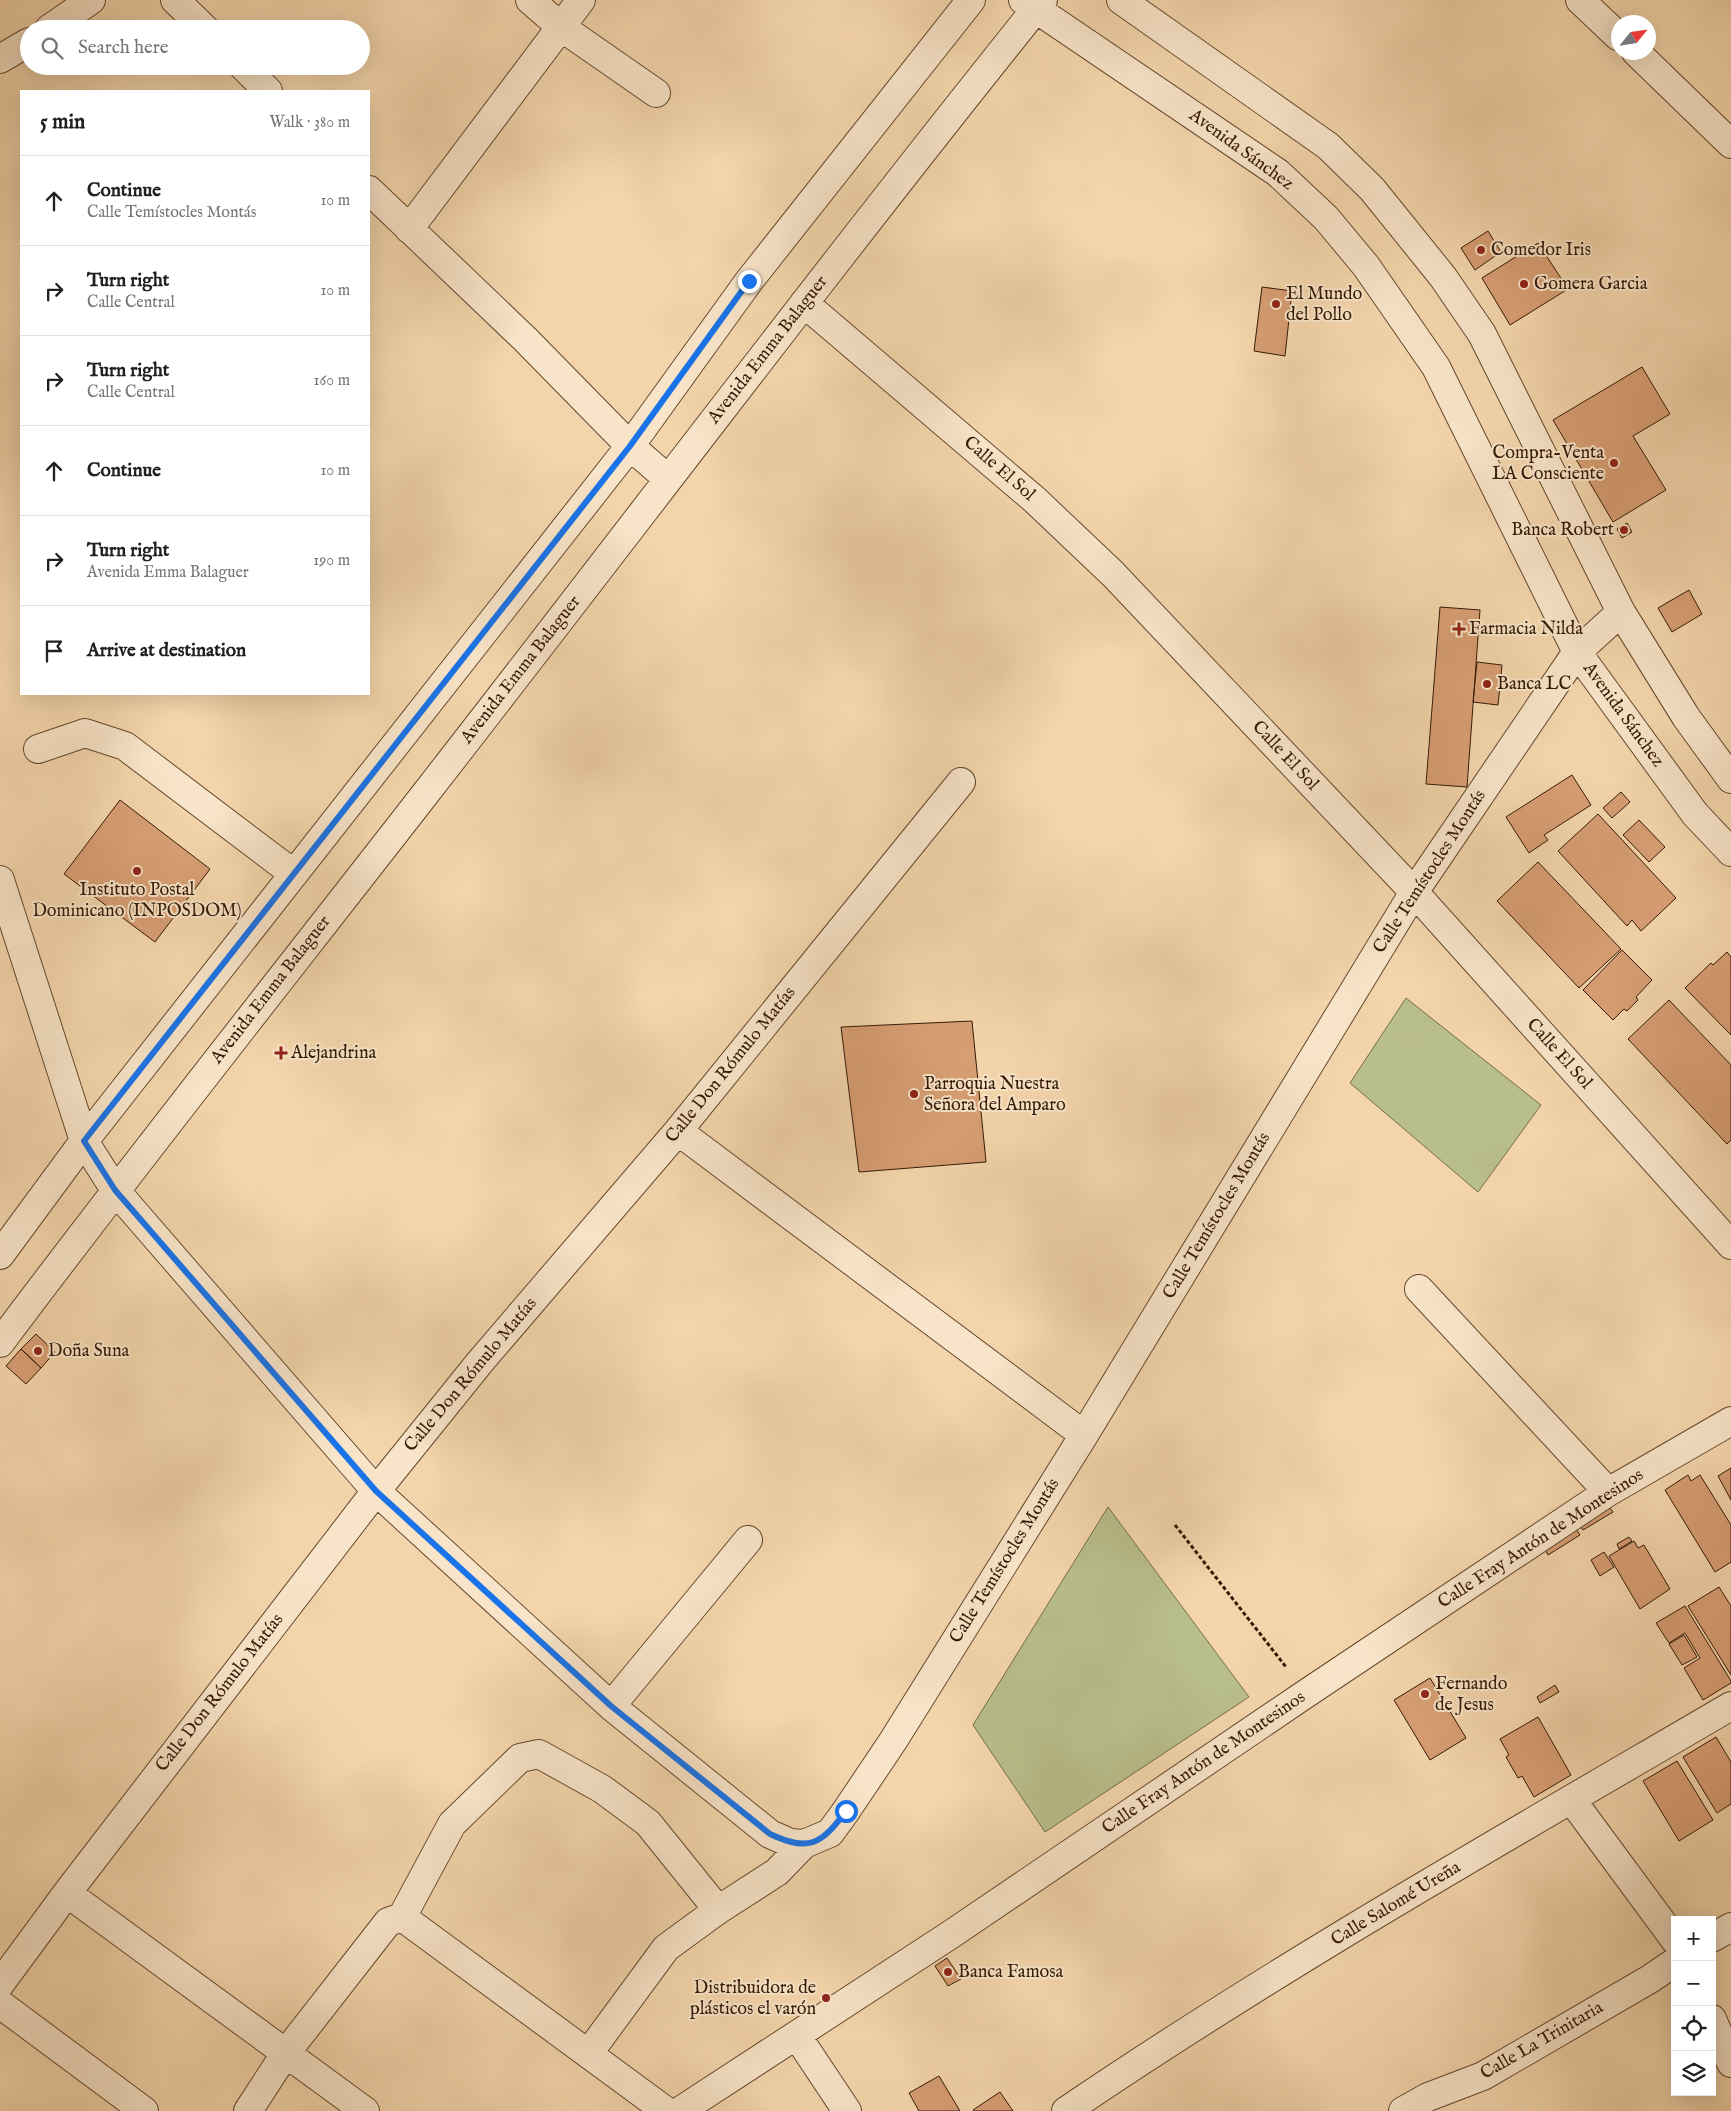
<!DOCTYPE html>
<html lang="en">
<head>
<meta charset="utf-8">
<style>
  :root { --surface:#fff; --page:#f2f2f2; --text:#202124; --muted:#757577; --line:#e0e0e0 }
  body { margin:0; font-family:"IM FELL English",serif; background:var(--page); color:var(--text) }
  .controls { position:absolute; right:15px; bottom:15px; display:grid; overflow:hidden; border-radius:0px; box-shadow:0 5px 20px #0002 }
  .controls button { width:45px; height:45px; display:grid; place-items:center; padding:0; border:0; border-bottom:1px solid var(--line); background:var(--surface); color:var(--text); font:25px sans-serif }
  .compass { position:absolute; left:1611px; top:15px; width:45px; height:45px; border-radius:50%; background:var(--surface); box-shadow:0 5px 20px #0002; rotate:60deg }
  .stop { position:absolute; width:15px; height:15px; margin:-11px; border:4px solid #1a73e8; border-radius:50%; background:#fff }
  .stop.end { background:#1a73e8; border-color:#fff; box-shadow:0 1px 5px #0008 }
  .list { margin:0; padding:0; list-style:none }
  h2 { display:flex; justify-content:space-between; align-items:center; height:65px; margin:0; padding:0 20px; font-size:21px }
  h2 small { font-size:16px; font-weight:400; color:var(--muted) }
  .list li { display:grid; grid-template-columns:32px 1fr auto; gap:15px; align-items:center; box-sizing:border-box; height:90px; padding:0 20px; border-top:1px solid var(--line) }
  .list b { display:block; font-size:19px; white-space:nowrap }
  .list p { margin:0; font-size:16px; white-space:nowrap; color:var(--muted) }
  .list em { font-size:16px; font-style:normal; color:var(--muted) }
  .icon { flex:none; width:28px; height:28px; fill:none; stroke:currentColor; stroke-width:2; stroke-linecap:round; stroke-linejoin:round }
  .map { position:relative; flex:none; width:1731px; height:2111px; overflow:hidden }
  .search { position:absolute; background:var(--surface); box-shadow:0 5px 20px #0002; left:20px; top:20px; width:350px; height:55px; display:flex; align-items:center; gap:12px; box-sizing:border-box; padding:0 18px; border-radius:28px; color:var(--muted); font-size:19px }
  .panel { position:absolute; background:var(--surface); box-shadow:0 5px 20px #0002; left:20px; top:90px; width:350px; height:605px; border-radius:0px }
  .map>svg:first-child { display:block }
</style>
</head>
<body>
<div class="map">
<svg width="1731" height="2111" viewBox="0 0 1731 2111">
  <rect width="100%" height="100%" fill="#f4d5ab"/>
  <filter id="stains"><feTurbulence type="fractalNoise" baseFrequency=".004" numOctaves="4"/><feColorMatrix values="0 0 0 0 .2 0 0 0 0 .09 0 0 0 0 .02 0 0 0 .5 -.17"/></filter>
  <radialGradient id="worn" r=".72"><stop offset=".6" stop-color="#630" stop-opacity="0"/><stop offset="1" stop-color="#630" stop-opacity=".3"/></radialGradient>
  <path fill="#b8be8c" stroke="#766c49" d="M1406,998L1541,1105L1478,1192L1350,1083Z
    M1108,1507L1249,1697L1045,1832L973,1725Z"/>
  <path fill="#d79e73" stroke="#351906" d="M1488,231L1501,252L1475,270L1461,248Z
    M1538,243L1568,289L1510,325L1482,278Z
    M1262,287L1292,291L1285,356L1254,351Z
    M1642,367L1670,414L1633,436L1666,490L1613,522L1553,420Z
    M1627,523L1632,532L1622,538L1617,529Z
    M1689,590L1702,614L1672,632L1658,608Z
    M1440,607L1480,610L1467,787L1426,784Z
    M1477,662L1502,665L1498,705L1473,702Z
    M1572,775L1591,805L1544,835L1548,840L1529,853L1506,817Z
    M1621,792L1630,802L1612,818L1603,808Z
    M120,800L210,869L155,942L64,874Z
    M1598,814L1676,898L1641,931L1632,920L1627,926L1558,851Z
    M1639,820L1665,847L1649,862L1623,835Z
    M1538,862L1621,949L1579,988L1497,901Z
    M1622,950L1652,980L1636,997L1638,1000L1627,1011L1624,1009L1613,1020L1583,990Z
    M1727,952L1731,957V1035L1685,988L1711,963L1713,965Z
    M1669,1000L1731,1065V1140L1727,1144L1628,1039Z
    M972,1021L986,1162L859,1172L841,1027Z
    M36,1334L55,1352L41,1368L21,1349Z
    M21,1349L41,1368L26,1384L6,1366Z
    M1731,1468V1500L1718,1476Z
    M1688,1475L1691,1481L1700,1475L1731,1525V1562L1715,1572L1665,1490Z
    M1610,1508L1613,1512L1583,1530L1580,1526Z
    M1576,1529L1580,1535L1548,1555L1544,1548Z
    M1629,1537L1632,1541L1619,1549L1617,1544Z
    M1634,1541L1638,1548L1644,1545L1670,1589L1640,1609L1609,1556Z
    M1604,1552L1614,1567L1600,1576L1591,1560Z
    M1719,1587L1731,1606V1675L1688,1606Z
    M1685,1606L1731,1681V1683L1703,1700L1684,1668L1700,1658L1685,1633L1669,1643L1656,1623Z
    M1684,1635L1697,1657L1682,1665L1669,1644Z
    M1430,1678L1466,1738L1430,1760L1394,1700Z
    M1555,1685L1559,1692L1540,1703L1537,1697Z
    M1538,1717L1571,1775L1534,1797L1522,1776L1518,1778L1506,1757L1509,1755L1500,1739Z
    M1716,1737L1731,1762V1804L1717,1813L1683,1757Z
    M1677,1761L1713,1820L1679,1841L1643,1781Z
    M947,1958L961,1979L948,1986L935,1966Z
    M939,2076L960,2111H919L909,2093Z
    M1000,2092L1013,2111H974L973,2110Z"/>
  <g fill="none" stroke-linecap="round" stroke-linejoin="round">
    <g stroke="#65482f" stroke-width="30">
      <path id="minor" d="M175,0L205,29
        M530,0L561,27L656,93
        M1023,0L1278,173L1326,218L1366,266L1436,367L1577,652L1695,814L1731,852
        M1121,0L1328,146L1372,189L1443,277L1482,334L1621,612L1686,717L1731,779
        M1580,0L1618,36
        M49,29L91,0
        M1636,52L1731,144
        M0,59L29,42
        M243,66L268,91
        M369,190L525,339L630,446L668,479
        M409,229L581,0
        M804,303L1035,500L1113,574L1414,892L1731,1245
        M38,749L85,733L125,746L294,874
        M0,880L84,1141L115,1190L376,1491L611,1706L770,1834L790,1843L804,1844L830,1833L846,1811L893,1741L1084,1435L1414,892L1577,652L1621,612
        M678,1131L1084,1435
        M0,1255L84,1141L630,446L749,281L971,0
        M1419,1289L1608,1492
        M0,1343C140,1156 286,973 429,789C634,526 834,260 1043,0
        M611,1706L748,1540
        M1571,1799L1675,1940
        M67,1893L365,2111
        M402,1917L452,1824L520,1758L539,1754L602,1789L648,1823L718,1910
        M1712,1938L1731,1927
        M0,1984L67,1893L376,1491L480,1362L678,1131L961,782
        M0,2004L144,2111
        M1712,2019L1731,2063
        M797,2036L847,2111
        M588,2054L666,1948L718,1910L777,1872L804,1844
        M248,2111L285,2054L388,1922L402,1917L666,2111
        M680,2111L950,1935L1307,1693L1608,1492L1731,1421
        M1066,2111C1281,1965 1507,1837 1731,1706
        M1403,2111L1428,2097L1483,2076L1650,1979L1675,1962"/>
    </g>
    <path stroke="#351906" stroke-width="3" stroke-dasharray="4 2.5" stroke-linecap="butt" d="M1175,1525L1286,1667"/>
    <use href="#minor" stroke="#f8e4c8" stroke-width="28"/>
  </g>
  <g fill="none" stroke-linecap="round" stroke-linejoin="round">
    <path stroke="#1a73e8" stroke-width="6" d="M749,281L630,446L84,1141L115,1190L376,1491L611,1706L770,1834C809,1852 821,1845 846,1811"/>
  </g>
  <g fill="#8f2418" stroke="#f8e4c8" stroke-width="2">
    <circle cx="1481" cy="250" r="5"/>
    <circle cx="1524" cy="284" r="5"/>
    <circle cx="1276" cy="304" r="5"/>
    <circle cx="1614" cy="463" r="5"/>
    <circle cx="1624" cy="530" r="5"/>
    <path d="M1456.5 621.5h5v5h5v5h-5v5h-5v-5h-5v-5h5z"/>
    <circle cx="1487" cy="684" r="5"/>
    <circle cx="137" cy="871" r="5"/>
    <path d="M278.5 1045.5h5v5h5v5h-5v5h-5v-5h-5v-5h5z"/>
    <circle cx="914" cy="1094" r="5"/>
    <circle cx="38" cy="1351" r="5"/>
    <circle cx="1425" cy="1694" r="5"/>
    <circle cx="948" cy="1972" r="5"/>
    <circle cx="826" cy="1998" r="5"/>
  </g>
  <g text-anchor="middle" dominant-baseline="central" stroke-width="4" stroke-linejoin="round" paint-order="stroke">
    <g font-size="18" fill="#351906" stroke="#f8e4c8">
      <text transform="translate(1241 150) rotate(36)">Avenida Sánchez</text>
      <text transform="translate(768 350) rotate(-52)">Avenida Emma Balaguer</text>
      <text transform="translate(999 469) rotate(41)">Calle El Sol</text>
      <text transform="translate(521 670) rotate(-52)">Avenida Emma Balaguer</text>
      <text transform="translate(1623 715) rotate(54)">Avenida Sánchez</text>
      <text transform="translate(1285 756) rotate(47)">Calle El Sol</text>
      <text transform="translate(1430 872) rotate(-57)">Calle Temístocles Montás</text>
      <text transform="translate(271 990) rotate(-52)">Avenida Emma Balaguer</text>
      <text transform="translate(1559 1054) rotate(48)">Calle El Sol</text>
      <text transform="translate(731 1065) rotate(-51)">Calle Don Rómulo Matías</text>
      <text transform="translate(1217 1216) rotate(-59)">Calle Temístocles Montás</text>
      <text transform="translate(471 1375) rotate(-50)">Calle Don Rómulo Matías</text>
      <text transform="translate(1541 1539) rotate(-33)">Calle Fray Antón de Montesinos</text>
      <text transform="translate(1005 1561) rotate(-58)">Calle Temístocles Montás</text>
      <text transform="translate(220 1693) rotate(-52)">Calle Don Rómulo Matías</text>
      <text transform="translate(1204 1763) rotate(-34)">Calle Fray Antón de Montesinos</text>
      <text transform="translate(1396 1904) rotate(-31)">Calle Salomé Ureña</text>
      <text transform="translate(1542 2041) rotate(-30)">Calle La Trinitaria</text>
    </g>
    <g font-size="18" fill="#351906" stroke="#f8e4c8" text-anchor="start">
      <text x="1491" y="250">Comedor Iris</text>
      <text x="1534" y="284">Gomera Garcia</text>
      <text x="1286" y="294">El Mundo<tspan x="1286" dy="21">del Pollo</tspan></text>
      <text x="1604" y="453" text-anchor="end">Compra-Venta<tspan x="1604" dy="21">LA Consciente</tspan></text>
      <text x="1614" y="530" text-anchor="end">Banca Robert</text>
      <text x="1469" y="629">Farmacia Nilda</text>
      <text x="1497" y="684">Banca LC</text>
      <text x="137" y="890" text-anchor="middle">Instituto Postal<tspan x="137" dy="21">Dominicano (INPOSDOM)</tspan></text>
      <text x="291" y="1053">Alejandrina</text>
      <text x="924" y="1084">Parroquia Nuestra<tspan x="924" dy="21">Señora del Amparo</tspan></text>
      <text x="48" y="1351">Doña Suna</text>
      <text x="1435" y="1684">Fernando<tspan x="1435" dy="21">de Jesus</tspan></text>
      <text x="958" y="1972">Banca Famosa</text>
      <text x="816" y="1988" text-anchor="end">Distribuidora de<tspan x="816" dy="21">plásticos el varón</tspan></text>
    </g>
  </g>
  <rect width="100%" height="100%" filter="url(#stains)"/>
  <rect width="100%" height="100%" fill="url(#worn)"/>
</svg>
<div class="controls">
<button>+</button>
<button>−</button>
<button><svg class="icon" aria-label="locate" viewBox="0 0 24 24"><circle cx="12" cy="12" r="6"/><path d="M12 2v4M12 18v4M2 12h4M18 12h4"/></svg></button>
<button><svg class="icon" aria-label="layers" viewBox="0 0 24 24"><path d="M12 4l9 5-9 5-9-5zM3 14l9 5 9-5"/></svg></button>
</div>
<svg class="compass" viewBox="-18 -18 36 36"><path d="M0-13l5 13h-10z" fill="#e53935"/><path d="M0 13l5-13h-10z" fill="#757577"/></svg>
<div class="stop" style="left:846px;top:1811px"></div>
<div class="stop end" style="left:749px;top:281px"></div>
<div class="search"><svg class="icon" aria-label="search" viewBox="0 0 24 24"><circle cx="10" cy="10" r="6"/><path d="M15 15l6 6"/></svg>Search here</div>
<section class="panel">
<h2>5 min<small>Walk · 380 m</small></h2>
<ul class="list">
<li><svg class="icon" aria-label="ahead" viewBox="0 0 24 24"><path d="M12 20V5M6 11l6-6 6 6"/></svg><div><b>Continue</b><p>Calle Temístocles Montás</p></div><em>10 m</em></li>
<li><svg class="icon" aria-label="right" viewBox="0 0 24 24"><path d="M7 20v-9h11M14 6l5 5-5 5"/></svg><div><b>Turn right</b><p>Calle Central</p></div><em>10 m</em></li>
<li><svg class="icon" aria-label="right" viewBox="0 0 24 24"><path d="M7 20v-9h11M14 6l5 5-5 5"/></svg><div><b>Turn right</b><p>Calle Central</p></div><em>160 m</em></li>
<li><svg class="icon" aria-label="ahead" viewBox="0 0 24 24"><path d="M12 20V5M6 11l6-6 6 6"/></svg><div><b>Continue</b></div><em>10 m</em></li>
<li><svg class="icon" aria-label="right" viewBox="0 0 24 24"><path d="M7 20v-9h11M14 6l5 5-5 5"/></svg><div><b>Turn right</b><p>Avenida Emma Balaguer</p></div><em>190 m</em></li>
<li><svg class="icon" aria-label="arrive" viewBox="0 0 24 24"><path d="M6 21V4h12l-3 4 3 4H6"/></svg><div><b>Arrive at destination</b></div></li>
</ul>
</section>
</div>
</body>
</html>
